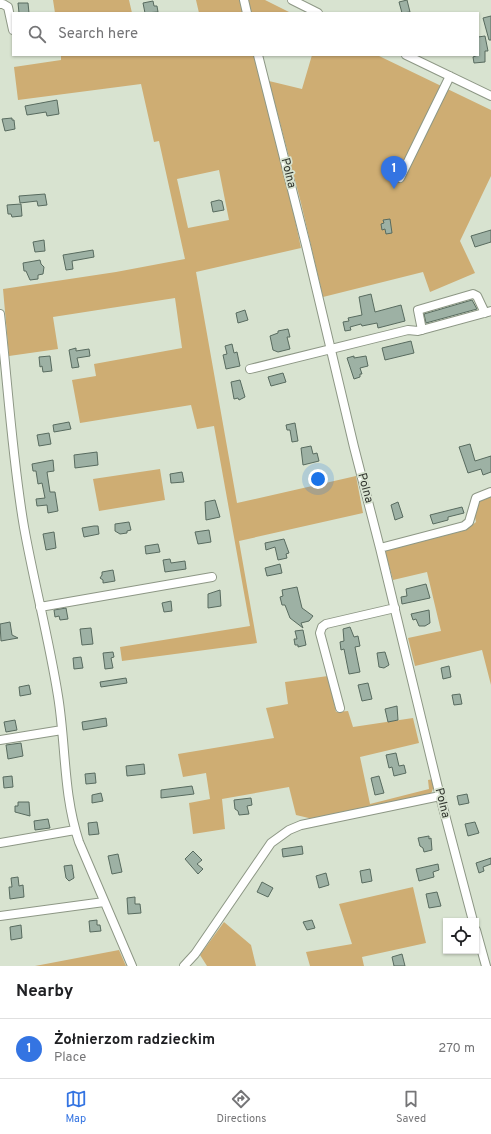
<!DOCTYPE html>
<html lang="en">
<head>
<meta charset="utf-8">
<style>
  :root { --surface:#fff; --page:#f6f6f6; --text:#202124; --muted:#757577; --line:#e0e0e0; --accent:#3474e2 }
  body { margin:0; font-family:Overpass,sans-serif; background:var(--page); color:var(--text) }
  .controls { position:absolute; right:12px; bottom:12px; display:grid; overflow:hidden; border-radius:0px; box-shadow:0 1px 3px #0004 }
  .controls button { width:36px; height:36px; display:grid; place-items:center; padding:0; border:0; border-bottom:1px solid var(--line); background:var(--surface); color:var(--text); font:20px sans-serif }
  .you { position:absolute; left:318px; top:479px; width:14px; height:14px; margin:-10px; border:3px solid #fff; border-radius:50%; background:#1a73e8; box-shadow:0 0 0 6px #1a73e833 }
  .badge { display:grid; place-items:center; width:26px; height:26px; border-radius:50%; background:var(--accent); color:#fff; font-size:13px; font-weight:700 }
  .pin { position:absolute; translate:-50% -33px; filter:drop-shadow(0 1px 2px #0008) }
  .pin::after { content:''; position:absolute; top:21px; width:14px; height:12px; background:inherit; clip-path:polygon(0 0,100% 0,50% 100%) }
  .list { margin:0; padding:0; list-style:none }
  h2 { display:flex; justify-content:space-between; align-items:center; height:52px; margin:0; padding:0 16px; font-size:17px }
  h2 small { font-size:13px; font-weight:400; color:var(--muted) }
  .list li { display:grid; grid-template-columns:26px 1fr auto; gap:12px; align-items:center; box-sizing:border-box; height:60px; padding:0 16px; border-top:1px solid var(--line) }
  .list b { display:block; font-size:15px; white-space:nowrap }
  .list p { margin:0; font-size:13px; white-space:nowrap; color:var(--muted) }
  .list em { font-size:13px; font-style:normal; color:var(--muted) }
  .icon { flex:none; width:22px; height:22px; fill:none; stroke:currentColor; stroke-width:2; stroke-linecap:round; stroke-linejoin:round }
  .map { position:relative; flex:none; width:491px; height:966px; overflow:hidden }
  .search { position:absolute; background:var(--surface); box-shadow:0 1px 3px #0004; left:12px; right:12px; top:12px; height:44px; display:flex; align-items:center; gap:10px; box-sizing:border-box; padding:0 14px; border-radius:0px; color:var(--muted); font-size:15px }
  .sheet { height:112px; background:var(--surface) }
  nav { display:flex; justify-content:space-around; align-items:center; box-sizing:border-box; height:56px; border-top:1px solid var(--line); background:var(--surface); font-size:11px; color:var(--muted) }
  nav a { display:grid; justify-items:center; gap:2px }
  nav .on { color:var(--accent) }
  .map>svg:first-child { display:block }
</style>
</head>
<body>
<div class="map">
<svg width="491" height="966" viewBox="0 0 491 966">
  <rect width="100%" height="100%" fill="#d8e3d0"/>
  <path fill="#cead73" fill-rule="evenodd" d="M53,0H129L132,13H55Z
    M196,0H241L244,13H199Z
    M248,0H265L291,13H251Z
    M61,55H254L287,182L301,248L196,272L237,503L356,476L363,513L239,541L257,643L122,661L120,647L250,626L214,426L197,429L191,405L80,423L72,380L96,376L94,364L182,348L175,298L53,317L58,349L9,356L3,289L116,272L185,259L159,141L154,142L141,84L18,100L14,67L61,60ZM219,170L229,220L188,228L177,179Z
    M312,55H377L491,110V176L460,241L475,273L430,292L423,272L323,297L301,203L269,81L302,89Z
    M160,469L165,500L99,511L93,479Z
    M491,496V685L482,650L415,666L408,638L441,631L427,572L393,580L385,551L466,530L476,522L475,517L478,501Z
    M328,676L336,712L348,711L353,727L413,718L419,743L360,757L370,804L429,789L428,780L433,779L434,786L431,794L313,819L296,815L289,787L222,799L225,829L193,834L189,803L210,799L206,773L183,777L178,754L274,738L266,708L288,704L285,682Z
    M413,887L426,943L362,957L364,966H310L306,952L352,944L339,904Z
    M224,922L251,945L256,966H207L200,955Z
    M119,950L126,966H35Z"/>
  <path fill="#9db1a4" stroke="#586b5f" d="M407,0L410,12L402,13L399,2Z
    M153,1L154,6H157L158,12L145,13L143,3Z
    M18,3H28L29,13H19Z
    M491,16V40H489L483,18Z
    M485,36L488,51H485V62L474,63L473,57L478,55V37Z
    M57,100L59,114L47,116L46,112L27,115L25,106Z
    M12,118V120H14L15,129L5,131L2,119Z
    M45,194L47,205L38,206L37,201L20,203L19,196Z
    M219,200L222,201L224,210L213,212L211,202Z
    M21,204L22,216L12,217L11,214H8L7,205Z
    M390,219L392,233L386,234L385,229L382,230L381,224L384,223L383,220Z
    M491,230V242L475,247L471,236Z
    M44,240L45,251L35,252L33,242Z
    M93,250L94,257L72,261L73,269L66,270L63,255Z
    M40,260L41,264L44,267L43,274L38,275V279L30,280L26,271H24L23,263Z
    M371,294L375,312L401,305L405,321L378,328L377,323L362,326L361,324L350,327L351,330L345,331L343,322L349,321L348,318L362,315L359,297Z
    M472,300L477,309L426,323L424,314Z
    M245,310L248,320L238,323L236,313Z
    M288,329L290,337H287L290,349L278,352L273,350L270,336L278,333V331Z
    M411,341L414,353L385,360L382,348Z
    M232,344L234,353L237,352L240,366L226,369L223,355L227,354L225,346Z
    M76,348V351L89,349L90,356L77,358L79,367L72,368L69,350Z
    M50,356L52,371L43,372L42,366L40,367L39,357Z
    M354,356V358L366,356L368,366L360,368L362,374H360V377L354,379L347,358Z
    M283,373L286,382L271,386L268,377Z
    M240,380L245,397L239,400L238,398L234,399L231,382Z
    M69,422L71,429L54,432L53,425Z
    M295,423L298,441L292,442L290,430H287L286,425Z
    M49,433L51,444L39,446L37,435Z
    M470,444L475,461L491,456V472L483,475L481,469L468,473L459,447Z
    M311,446L313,454L317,453L319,461L303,465L301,448Z
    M97,452L98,465L75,468L74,455Z
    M53,460L54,471L47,472L50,492H55L58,511L48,513L47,505L37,506L36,499L45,498L42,483L38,484L36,471H33L32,464Z
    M182,472L184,482L171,483L170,474Z
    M215,500L220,517L206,520L205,502Z
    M398,502L403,517L395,520L391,505Z
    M462,507L464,513L448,517V520L433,524L430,515Z
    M129,522L131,530L127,531V533L120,534L115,531V524Z
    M94,526H98L99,534L84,537L82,528Z
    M209,530L211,542L198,544L195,532Z
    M54,532L56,548L46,550L43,534Z
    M284,539L289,553L286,554L287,558L278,560L275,547L266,550L265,543Z
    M158,544L160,552L146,554L145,546Z
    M170,559L171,563L185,561L186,569L165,572L163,560Z
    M280,564L282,573L267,576L265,568Z
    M113,570L115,581L103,583V580L100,578L102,575V572Z
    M426,584L430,598L402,604L401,597L407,596L406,589Z
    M297,587L302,608L313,616L309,621L301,623L303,628L290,618L285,605H282L280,597L283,596L282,590Z
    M220,590L221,606L208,608V594Z
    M171,601L172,611L164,612L162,603Z
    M66,608L68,619L60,620L59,616L55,617L54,610Z
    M429,610L430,623L425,626H419L416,619L413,620L411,614Z
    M10,622L12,635L18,638L1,641L0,624Z
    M350,627L354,637L358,636L360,646L355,647L360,672L349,674L344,649L341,650L340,642L344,641L343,629Z
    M91,628L93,644L82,645L80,629Z
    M303,630L306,645L298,647V645H295L294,639H297L295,631Z
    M113,652L114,657L111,658L113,668L105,669L103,653Z
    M385,652L389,665L384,668L379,667L377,653Z
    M81,657L83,668L74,669L73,658Z
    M449,666L451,677L443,679L441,668Z
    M126,678L127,683L101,687L100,682Z
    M368,683L372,699L362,701L358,685Z
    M29,685L31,694L20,696L19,687Z
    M460,694L462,704L454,705L452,695Z
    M397,706L398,720L388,722L385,709Z
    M106,718L107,726L83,730L82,722Z
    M15,720L17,730L6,732L4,722Z
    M21,743L23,756L8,759L6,745Z
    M396,753L399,766L404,765L406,773L394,776L392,767L389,768L386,755Z
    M144,764L145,774L127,776L126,766Z
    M95,773L96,783L86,784L85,774Z
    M12,776L13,787L4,788L3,777Z
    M379,776L384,793L375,795L371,778Z
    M192,786L194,794L161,798V790Z
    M101,793L103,801L92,803V795Z
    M467,794L469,803L459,805L457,796Z
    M251,798L252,805L247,806L249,814L239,815L238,811L235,809L234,800Z
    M18,802H29L30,816L15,812V806H18Z
    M48,819L50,828L35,830L34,821Z
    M97,822L99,834L89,835L88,823Z
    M475,822L479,833L468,836L465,824Z
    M429,836V839L431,838L432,850L424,852L423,848L420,846L418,838Z
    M302,846L303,854L283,857L282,849Z
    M193,851L202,860L197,864L203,869L198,874L185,859Z
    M118,854L122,872L112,874L108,856Z
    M491,858V864L483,867L484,871L479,873L476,863Z
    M438,864L439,870L433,872L434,877L419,881L416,869Z
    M72,865L74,878L69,881L66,878L64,866Z
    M370,869L372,881L362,883L360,871Z
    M326,873L329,885L319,888L316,876Z
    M18,877L19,886L23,885L24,897L10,899L9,887H12L11,878Z
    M262,882L273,888L268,897L257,892Z
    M437,892L441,906L429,908L426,894Z
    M135,897V904H140L141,913L128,914L127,898Z
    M97,920V925H100L101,931L90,932L89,921Z
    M312,920L315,928L307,930L303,922Z
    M21,925L22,938L11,940L10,927Z
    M402,954L405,966H394L392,957Z"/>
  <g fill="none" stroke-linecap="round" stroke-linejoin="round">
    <g stroke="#8d9785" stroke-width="10">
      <path id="minor" d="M244,0L247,13
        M292,0L318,13
        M0,4H3L8,7L13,30
        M258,55L306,245L354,447L380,548L440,796L473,921
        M406,55L491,96
        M400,178L450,76
        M0,314C8,385 12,457 24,527C34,583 49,639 58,696C66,745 63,794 79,842L132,966
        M422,330L418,310L473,294L477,296L485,313
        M250,369L408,330L418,331L491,311
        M380,548L464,526L469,522L476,498L491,492
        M40,607L212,577
        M340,708L320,633L322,627L326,624L395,608
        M0,740L62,730
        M0,843L75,830
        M0,916L104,902
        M476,930L486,966
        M184,966L195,954L271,843L289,830L301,825L440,796"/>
    </g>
    <use href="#minor" stroke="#fff" stroke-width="8"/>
  </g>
  <g text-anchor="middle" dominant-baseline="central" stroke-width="3.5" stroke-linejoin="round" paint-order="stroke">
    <g font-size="12" fill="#2f332c" stroke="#d8e3d0">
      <text transform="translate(288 173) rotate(76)">Polna</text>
      <text transform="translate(365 488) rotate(75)">Polna</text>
      <text transform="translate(442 803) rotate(76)">Polna</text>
    </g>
  </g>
</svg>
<div class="controls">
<button><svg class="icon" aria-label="locate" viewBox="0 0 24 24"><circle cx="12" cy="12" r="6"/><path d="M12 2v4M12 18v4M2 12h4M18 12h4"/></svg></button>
</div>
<div class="you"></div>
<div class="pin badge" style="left:394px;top:189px">1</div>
<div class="search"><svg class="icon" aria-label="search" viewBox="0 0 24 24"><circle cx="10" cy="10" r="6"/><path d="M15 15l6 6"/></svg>Search here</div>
</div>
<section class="sheet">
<h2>Nearby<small></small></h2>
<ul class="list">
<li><span class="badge">1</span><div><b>Żołnierzom radzieckim</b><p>Place</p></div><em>270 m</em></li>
</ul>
</section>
<nav>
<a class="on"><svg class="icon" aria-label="map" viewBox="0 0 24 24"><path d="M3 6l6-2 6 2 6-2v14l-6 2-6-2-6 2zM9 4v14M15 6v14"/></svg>Map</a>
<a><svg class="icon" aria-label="directions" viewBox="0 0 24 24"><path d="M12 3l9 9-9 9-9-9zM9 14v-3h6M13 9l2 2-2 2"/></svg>Directions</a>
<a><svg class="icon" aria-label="saved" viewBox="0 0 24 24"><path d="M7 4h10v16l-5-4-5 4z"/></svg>Saved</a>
</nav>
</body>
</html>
